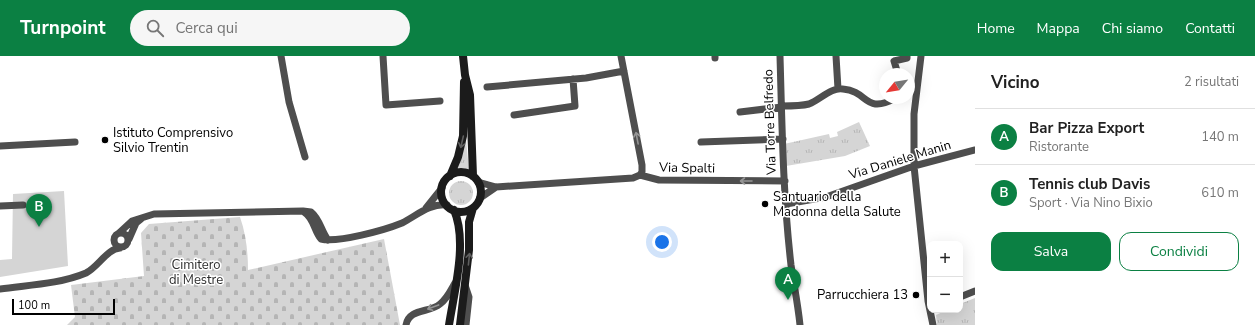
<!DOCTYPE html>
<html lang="it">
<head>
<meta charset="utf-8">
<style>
  :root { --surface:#fff; --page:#f6f6f6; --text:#222; --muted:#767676; --line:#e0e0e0; --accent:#0b8043 }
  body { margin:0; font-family:"Nunito Sans",sans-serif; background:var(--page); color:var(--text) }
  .controls { position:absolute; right:12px; bottom:12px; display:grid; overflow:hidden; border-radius:8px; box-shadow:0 4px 16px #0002 }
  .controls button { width:36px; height:36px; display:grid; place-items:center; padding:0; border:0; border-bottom:1px solid var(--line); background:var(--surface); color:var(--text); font:20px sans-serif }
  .compass { position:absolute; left:879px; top:12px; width:36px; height:36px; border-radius:50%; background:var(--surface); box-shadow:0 4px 16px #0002; rotate:240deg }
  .scale { position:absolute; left:12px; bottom:10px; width:103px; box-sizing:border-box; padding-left:4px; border:2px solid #000; border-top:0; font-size:11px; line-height:14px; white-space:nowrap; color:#000; -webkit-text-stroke:3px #fff; paint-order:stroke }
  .you { position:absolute; left:662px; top:186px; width:14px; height:14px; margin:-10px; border:3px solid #fff; border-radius:50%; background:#1a73e8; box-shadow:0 0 0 6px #1a73e833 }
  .badge { display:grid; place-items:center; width:26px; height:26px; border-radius:50%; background:var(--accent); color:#fff; font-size:13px; font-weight:700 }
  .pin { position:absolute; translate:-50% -33px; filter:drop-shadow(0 1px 2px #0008) }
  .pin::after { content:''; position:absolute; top:21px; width:14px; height:12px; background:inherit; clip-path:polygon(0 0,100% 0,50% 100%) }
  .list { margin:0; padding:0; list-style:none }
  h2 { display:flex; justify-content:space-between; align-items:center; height:52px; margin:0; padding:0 16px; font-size:17px }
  h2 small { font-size:13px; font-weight:400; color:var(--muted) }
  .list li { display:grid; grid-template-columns:26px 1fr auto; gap:12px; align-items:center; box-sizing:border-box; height:56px; padding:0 16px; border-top:1px solid var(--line) }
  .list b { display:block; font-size:15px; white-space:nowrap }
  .list p { margin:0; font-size:13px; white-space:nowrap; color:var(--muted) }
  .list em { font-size:13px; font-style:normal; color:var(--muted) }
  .actions { display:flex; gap:8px; padding:12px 16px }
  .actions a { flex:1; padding:9px 0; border:1px solid var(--accent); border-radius:12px; text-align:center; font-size:14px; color:var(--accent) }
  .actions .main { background:var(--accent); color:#fff }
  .icon { flex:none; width:22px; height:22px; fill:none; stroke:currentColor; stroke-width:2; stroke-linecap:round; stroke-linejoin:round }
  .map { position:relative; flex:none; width:975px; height:269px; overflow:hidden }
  header { display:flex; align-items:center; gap:24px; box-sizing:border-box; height:56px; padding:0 20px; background:var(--accent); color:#fff }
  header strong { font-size:19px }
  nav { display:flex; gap:22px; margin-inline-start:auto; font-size:14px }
  .search { width:280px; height:36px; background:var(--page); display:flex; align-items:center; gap:10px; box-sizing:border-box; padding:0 14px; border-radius:22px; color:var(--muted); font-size:15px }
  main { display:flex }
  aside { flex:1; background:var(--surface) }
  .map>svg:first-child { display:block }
</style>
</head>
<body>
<header>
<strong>Turnpoint</strong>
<div class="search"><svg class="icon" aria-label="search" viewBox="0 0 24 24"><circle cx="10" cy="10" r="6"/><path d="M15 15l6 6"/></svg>Cerca qui</div>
<nav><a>Home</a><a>Mappa</a><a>Chi siamo</a><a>Contatti</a></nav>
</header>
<main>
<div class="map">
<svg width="975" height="269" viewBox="0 0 975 269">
  <defs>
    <pattern id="grass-tufts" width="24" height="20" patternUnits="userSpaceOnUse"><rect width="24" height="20" fill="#d5d5d5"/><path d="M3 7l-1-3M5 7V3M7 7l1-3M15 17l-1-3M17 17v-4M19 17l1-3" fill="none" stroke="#b5b5b5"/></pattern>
    <pattern id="cemetery-stones" width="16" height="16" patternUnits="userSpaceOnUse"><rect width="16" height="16" fill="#d5d5d5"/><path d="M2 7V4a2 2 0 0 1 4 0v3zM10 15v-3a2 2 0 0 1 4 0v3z" fill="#b5b5b5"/></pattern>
  </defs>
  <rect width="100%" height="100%" fill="#fff"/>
  <path fill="url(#grass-tufts)" d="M859,66L870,90L845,100L786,110L784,88L829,78L830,82L838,80L837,76Z
    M466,83L469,114L464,112L457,113Z
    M449 137a12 12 0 1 1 24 0a12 12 0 1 1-24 0Z
    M975,242V269H937L936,259L947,254H960V248Z"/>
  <path fill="url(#cemetery-stones)" d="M240,161C246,178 248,196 248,214L384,183L400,269H67L75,261L71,229L144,220L141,177L149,168Z"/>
  <path fill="#d5d5d5" d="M64,135L68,210L0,221V204L12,203L13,138Z"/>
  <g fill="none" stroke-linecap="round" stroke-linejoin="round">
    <path stroke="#4e4e4e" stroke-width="7" d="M281,0L289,46L305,101
      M383,0L386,49L440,45
      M621,0L642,109V116L640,119
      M715,0V2
      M780,0C782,70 783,140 791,209C794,229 798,249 800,269
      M836,0L838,33
      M921,0L914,58V110L928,245L933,269
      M898,18L894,5L907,2V0
      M487,31L586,22L624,15
      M909,35L917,31
      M782,50C790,50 801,50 809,48C820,44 831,31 843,33C869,35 864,59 896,42
      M740,56L782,51
      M514,59L575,50L573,23
      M701,86L783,83
      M0,90L75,86
      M640,119L659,124L785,125
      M478,126L496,131L633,122L640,119
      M480,142L496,131
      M786,148L826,141L914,110L975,94
      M0,150L23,149
      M426,152L442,132
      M304,156C314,162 314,175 321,183C338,187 385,174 402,167C416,160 430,147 447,149
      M114 184a7 7 0 1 1 14 0a7 7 0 1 1-14 0Z
      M119,177L132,165L154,158L303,155L311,156C320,163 321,175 328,184
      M129,183L136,167L141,163
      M465,229L469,241L466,269
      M0,233C28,229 60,228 86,217C98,211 107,193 120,192
      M960,241L975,235
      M406,269C409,252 430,257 440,248C447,243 451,234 455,227"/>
    <path stroke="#1b1b1b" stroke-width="8" d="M463,0L465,19L470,39L473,120
      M441 136a20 20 0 1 1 40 0a20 20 0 1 1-40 0Z
      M450,120L458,101L463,80L464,26
      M449,269C454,236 468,186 454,154
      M460,269L469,194V166L473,152"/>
  </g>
  <defs><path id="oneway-shaft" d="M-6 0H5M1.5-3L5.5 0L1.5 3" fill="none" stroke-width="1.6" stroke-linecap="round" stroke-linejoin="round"/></defs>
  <g stroke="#959595">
    <use href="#oneway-shaft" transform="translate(637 82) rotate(-101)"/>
    <use href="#oneway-shaft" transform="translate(746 125) rotate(-180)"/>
    <use href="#oneway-shaft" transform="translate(433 251) rotate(160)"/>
  </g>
  <g stroke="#5f5f5f">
    <use href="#oneway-shaft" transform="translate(462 86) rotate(103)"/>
    <use href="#oneway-shaft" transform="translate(469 203) rotate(-84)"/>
  </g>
  <g fill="#000" stroke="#fff" stroke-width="1.5">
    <circle cx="105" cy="84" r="4"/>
    <circle cx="765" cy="148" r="4"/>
    <circle cx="916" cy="239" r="4"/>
  </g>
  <g text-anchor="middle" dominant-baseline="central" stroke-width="3" stroke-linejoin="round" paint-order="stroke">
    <g font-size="13" fill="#000" stroke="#fff">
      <text transform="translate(770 66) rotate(-92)">Via Torre Belfredo</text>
      <text transform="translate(900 104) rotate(-17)">Via Daniele Manin</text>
      <text transform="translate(687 112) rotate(1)">Via Spalti</text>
    </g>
    <g font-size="13" fill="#000" stroke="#fff" text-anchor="start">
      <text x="113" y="77">Istituto Comprensivo<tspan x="113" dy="15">Silvio Trentin</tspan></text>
      <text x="773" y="141">Santuario della<tspan x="773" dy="15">Madonna della Salute</tspan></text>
      <text x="908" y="239" text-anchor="end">Parrucchiera 13</text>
    </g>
    <g font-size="13" fill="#2c2c2c" stroke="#fff">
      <text x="196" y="209">Cimitero<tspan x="196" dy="15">di Mestre</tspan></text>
    </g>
  </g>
</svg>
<div class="controls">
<button>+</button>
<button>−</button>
</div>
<svg class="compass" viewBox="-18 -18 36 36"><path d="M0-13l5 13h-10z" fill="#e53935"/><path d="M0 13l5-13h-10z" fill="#767676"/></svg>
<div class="scale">100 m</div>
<div class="you"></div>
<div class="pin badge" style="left:788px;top:244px">A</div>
<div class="pin badge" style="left:39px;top:171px">B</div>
</div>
<aside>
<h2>Vicino<small>2 risultati</small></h2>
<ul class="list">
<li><span class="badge">A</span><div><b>Bar Pizza Export</b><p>Ristorante</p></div><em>140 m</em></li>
<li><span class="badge">B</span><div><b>Tennis club Davis</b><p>Sport · Via Nino Bixio</p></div><em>610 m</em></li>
</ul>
<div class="actions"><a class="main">Salva</a><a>Condividi</a></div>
</aside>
</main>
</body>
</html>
